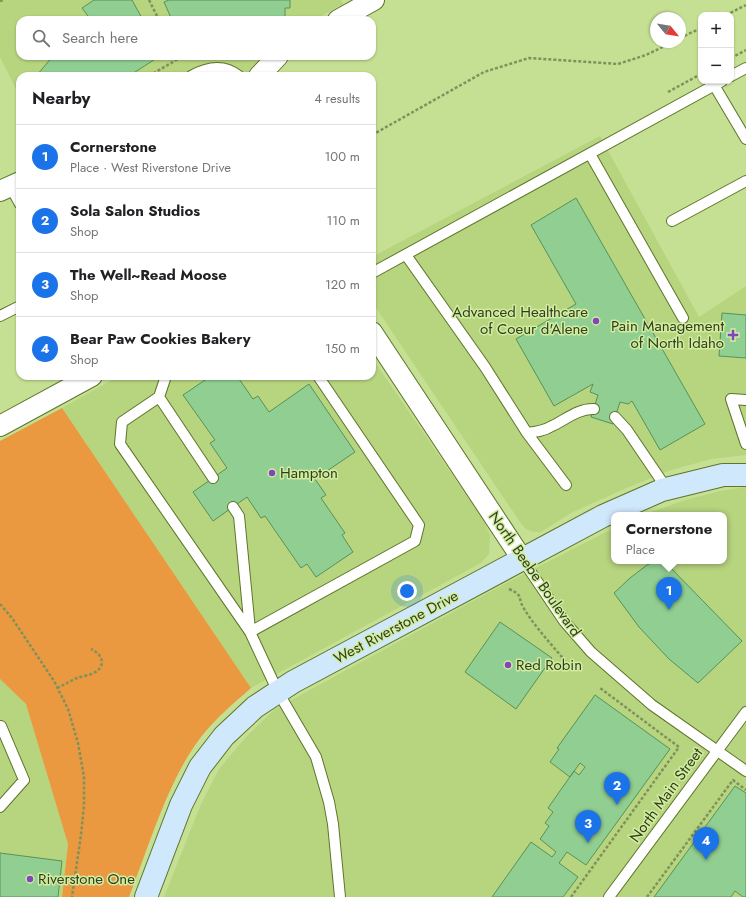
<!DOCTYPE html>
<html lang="en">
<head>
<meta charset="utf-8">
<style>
  :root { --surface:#fff; --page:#f2f2f2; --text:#202124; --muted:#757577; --line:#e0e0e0; --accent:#1a73e8 }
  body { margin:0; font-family:Jost,sans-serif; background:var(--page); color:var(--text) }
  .controls { position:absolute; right:12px; top:12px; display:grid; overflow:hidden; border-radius:8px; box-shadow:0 1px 3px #0004 }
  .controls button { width:36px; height:36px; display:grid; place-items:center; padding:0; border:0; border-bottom:1px solid var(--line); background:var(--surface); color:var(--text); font:20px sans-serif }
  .compass { position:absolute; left:650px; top:12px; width:36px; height:36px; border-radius:50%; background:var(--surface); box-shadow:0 1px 3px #0004; rotate:120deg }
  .you { position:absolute; left:407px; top:591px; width:14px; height:14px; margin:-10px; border:3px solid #fff; border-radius:50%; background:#1a73e8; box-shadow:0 0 0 6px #1a73e833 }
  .badge { display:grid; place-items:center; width:26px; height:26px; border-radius:50%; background:var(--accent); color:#fff; font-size:13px; font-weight:700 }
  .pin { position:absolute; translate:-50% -33px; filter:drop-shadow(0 1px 2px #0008) }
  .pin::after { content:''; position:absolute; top:21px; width:14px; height:12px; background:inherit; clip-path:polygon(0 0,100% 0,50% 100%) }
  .popup { position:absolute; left:611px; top:512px; width:116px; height:52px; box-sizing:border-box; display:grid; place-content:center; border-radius:8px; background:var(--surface); filter:drop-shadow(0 1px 3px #0005); font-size:13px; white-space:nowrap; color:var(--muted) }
  .popup b { font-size:15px; color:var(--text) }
  .popup::after { content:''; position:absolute; left:50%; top:100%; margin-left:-8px; border:8px solid transparent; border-top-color:var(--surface) }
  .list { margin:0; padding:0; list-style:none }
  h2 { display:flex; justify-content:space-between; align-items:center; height:52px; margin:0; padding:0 16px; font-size:17px }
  h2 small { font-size:13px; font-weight:400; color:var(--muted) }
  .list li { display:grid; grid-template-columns:26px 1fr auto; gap:12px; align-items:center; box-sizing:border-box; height:64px; padding:0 16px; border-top:1px solid var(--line) }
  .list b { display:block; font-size:15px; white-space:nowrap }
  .list p { margin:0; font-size:13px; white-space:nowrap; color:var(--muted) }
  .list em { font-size:13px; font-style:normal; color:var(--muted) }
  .icon { flex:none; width:22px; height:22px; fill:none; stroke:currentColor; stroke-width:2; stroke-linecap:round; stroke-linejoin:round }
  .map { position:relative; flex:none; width:746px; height:897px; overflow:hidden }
  .search { position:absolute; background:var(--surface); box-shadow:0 1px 3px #0004; left:16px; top:16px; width:360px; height:44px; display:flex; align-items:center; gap:10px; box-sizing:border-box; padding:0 14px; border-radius:12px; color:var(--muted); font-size:15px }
  .panel { position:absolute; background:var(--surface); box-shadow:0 1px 3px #0004; left:16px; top:72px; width:360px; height:308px; border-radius:12px }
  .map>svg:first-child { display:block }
</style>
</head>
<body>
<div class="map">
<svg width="746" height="897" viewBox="0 0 746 897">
  <rect width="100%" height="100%" fill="#c5e093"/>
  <path fill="#b7d47f" d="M0,0H341L343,4L314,20H20V56H261L245,76H20V97L0,57Z
    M600,136L699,317L746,286V455L711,459L668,471L622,490L571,513L541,532H533L526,529L520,522L372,302V257Z
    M372,358L484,521L490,535L489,554L481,563L251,688L62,408L119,376H372Z
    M746,487V897H164L201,804L219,769L246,737L275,709L497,588L614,528V561H724V515H643L682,501L720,491Z
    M0,679L26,704L68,844L62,897H0Z"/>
  <path fill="#ea9940" d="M62,408L251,688C234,703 216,718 201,737C168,780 149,846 129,897H62L68,844L26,704L0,679V441Z"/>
  <path fill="#91ce91" stroke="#589258" d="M94,0H132L143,20H91L82,8Z
    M169,0H290V8H285V20H172L164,2Z
    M53,56H160L132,74L131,72L126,76H39L37,75Z
    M576,198L705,424L660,450L632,401L628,404L620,402L613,424L591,417L598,395L590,392L593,384L554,406L516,339L576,304L531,225Z
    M722,313L746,315V358L719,356Z
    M211,376H237L253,399L258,396L269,412L309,384L355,452L315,479L326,495L321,498L345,533L342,535L353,552L316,577L307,564L301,568L265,516L261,518L247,497L213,521L193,492L227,468L210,443L215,440L183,395Z
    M655,561H664L742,641L698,683L669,659L639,627L614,593L630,578L647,565Z
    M500,622L552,658L516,709L465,672Z
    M595,695L670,749L586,865L567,852L559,863L578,877L563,897H492L531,842L552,857L556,852L540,839L549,826L545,823L553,812L548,808L574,771L579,775L585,767L580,763L570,777L550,762L559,749L557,748Z
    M735,786L746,793V897H743L735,891L731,897H654Z
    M0,853L62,861L58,897H0Z"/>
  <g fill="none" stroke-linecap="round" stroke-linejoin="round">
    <g stroke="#5e752a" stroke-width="12">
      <path id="lane" d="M191,76C207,67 224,64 239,76
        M731,76L746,68
        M714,85L746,139
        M590,154L683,318
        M10,186L20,204
        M672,221L746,181
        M406,255L485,367L527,433C536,432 544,431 552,426C565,420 579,408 594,409
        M372,273L722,81
        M0,316L20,306
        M166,376L159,397L122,422L120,444L250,632
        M318,376L419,525L415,541L250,632L278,692L316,757L329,802L333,824L340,897
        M159,397L213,478
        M746,400L731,399L746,444
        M615,417L627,430L667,489
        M527,433L566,485
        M233,507L239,516L250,630
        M522,559L564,621L591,652L652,705L746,771
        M0,728L1,726L24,780L0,807
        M609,897L746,712"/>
    </g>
    <g stroke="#5e752a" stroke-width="22">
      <path id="street" d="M338,20L374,0
        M259,76L278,56
        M0,191L20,182
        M372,332L522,559
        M0,426L92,376"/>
    </g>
    <g stroke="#5e752a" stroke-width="24">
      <path id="secondary" d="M146,897L181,805L200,767L224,736L255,707L293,682L603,516L662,490L723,475H746"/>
    </g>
    <path stroke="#7f925b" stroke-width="2.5" stroke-dasharray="3 2" stroke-linecap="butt" d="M149,0L159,20
      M0,1L3,0
      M726,15L746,5
      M680,38L701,28
      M731,58L746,50
      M149,76L183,56
      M668,92L701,74
      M372,135L484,72L529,58L618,64L646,55L673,42
      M509,589C524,596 517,596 523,607C536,629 555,648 571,668L576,670
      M0,604L12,618L54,681L68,709L78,743L84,777V805L81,835L72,897
      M57,688C64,685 70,681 77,678C83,676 92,675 97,671C107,663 100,653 91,649
      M571,897L679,747L600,688
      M647,897L733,780L746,790"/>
    <use href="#lane" stroke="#fff" stroke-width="10"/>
    <use href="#street" stroke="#fff" stroke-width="20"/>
    <use href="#secondary" stroke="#d0e8fb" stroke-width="22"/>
  </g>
  <g fill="#8246bc" stroke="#d1ed9f" stroke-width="1.5">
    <circle cx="596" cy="321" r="4"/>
    <path d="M731 329h4v4h4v4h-4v4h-4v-4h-4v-4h4z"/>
    <circle cx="272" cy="473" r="4"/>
    <circle cx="508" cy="665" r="4"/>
    <circle cx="30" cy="879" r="4"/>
  </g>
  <g text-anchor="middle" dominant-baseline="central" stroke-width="3" stroke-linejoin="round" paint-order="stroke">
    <g font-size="15" fill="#333d1e" stroke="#d1ed9f" text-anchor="start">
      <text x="588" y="312" text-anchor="end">Advanced Healthcare<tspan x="588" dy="17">of Coeur d'Alene</tspan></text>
      <text x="724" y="326" text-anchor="end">Pain Management<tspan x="724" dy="17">of North Idaho</tspan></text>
      <text x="280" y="473">Hampton</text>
      <text x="516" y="665">Red Robin</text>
      <text x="38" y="879">Riverstone One</text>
    </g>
    <g font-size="15" fill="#333d1e" stroke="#d1ed9f">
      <text transform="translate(535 574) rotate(55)">North Beebe Boulevard</text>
      <text transform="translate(396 627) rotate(-28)">West Riverstone Drive</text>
      <text transform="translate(666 795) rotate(-54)">North Main Street</text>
    </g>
  </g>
</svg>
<div class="controls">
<button>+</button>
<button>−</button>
</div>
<svg class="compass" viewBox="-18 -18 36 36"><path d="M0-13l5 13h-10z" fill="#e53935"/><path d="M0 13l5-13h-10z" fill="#757577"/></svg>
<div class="you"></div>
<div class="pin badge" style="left:669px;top:610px">1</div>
<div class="popup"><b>Cornerstone</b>Place</div>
<div class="pin badge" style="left:617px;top:805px">2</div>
<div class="pin badge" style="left:588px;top:843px">3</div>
<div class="pin badge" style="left:706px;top:860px">4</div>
<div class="search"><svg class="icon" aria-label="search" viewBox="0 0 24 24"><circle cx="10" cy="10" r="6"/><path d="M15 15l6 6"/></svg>Search here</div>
<section class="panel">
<h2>Nearby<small>4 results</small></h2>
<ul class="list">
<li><span class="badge">1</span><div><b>Cornerstone</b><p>Place · West Riverstone Drive</p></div><em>100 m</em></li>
<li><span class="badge">2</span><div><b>Sola Salon Studios</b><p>Shop</p></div><em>110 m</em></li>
<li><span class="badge">3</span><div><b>The Well~Read Moose</b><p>Shop</p></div><em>120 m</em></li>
<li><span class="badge">4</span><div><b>Bear Paw Cookies Bakery</b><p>Shop</p></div><em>150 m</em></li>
</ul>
</section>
</div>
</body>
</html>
